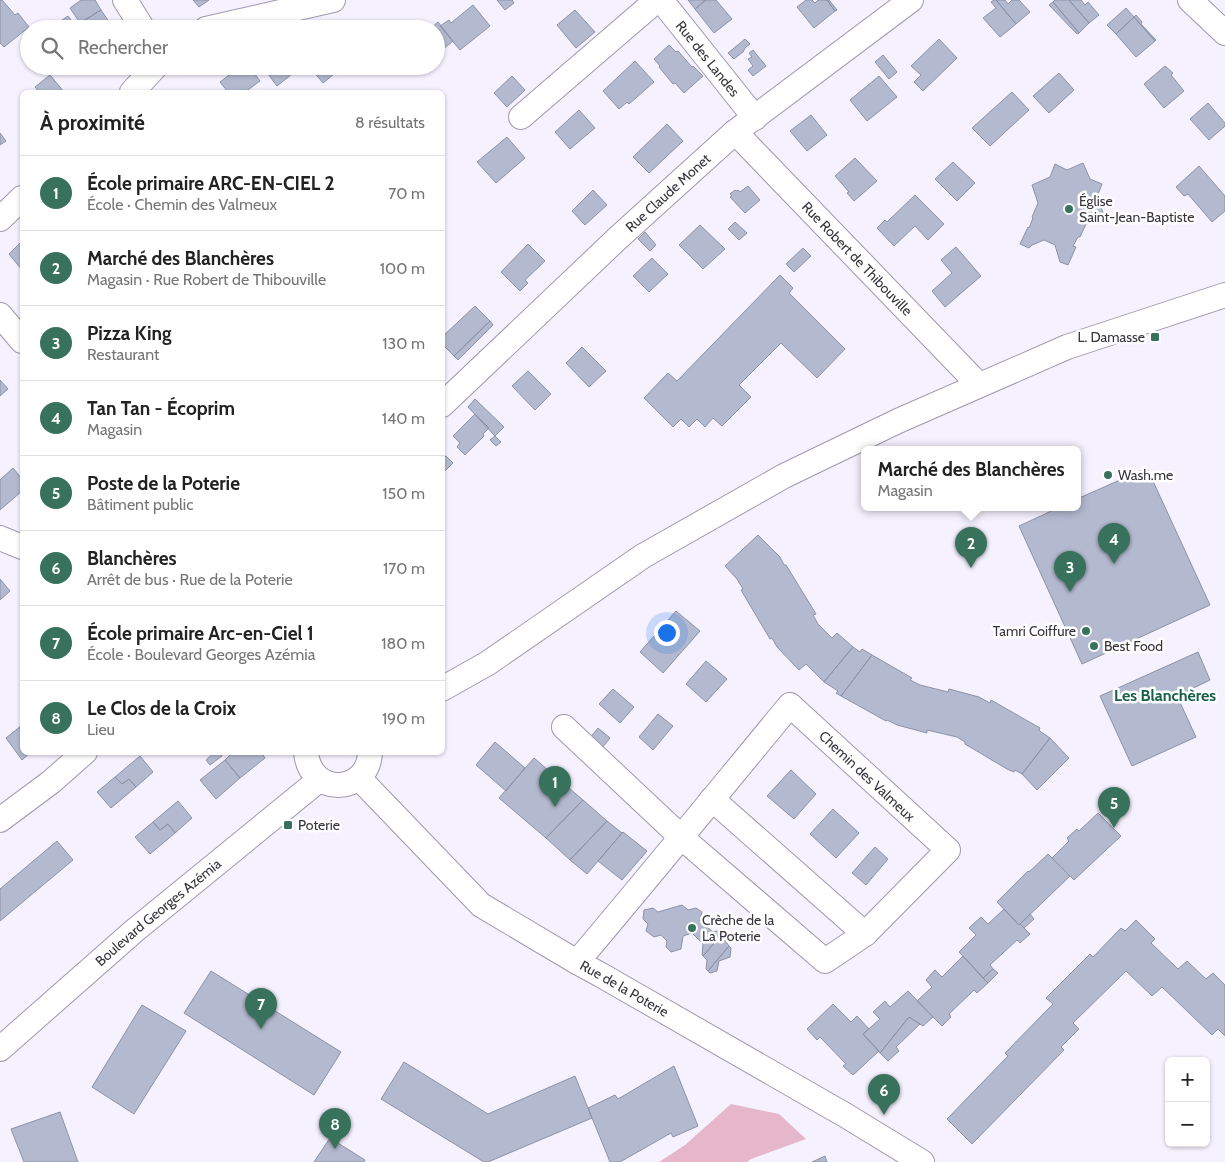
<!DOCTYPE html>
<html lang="fr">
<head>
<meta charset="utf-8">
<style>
  :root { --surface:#fff; --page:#f6f6f6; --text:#222; --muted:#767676; --line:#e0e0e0; --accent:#38725c }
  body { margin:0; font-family:Cabin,sans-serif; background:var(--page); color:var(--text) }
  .controls { position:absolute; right:15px; bottom:15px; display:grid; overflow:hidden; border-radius:8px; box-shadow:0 1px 4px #0004 }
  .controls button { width:45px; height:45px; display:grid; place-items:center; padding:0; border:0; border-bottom:1px solid var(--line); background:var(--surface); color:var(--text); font:25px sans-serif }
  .you { position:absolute; left:666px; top:632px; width:18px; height:18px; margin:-12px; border:4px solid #fff; border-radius:50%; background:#1a73e8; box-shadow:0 0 0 8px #1a73e833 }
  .badge { display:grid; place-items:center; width:32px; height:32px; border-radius:50%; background:var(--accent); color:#fff; font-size:16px; font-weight:700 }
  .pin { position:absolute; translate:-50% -41px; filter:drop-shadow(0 1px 2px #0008) }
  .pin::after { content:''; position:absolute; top:26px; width:18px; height:15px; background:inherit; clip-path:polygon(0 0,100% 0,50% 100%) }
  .popup { position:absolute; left:861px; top:446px; width:220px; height:65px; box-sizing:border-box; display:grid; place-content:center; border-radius:8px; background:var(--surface); filter:drop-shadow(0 1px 4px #0005); font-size:16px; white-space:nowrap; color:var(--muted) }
  .popup b { font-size:19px; color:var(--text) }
  .popup::after { content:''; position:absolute; left:50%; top:100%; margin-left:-10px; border:10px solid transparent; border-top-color:var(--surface) }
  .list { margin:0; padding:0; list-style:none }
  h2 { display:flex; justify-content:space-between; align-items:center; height:65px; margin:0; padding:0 20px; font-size:21px }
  h2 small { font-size:16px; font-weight:400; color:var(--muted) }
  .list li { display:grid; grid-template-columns:32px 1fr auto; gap:15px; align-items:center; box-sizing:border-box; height:75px; padding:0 20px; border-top:1px solid var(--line) }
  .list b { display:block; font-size:19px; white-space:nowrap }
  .list p { margin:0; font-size:16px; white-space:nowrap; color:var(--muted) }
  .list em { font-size:16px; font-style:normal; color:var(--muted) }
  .icon { flex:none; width:28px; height:28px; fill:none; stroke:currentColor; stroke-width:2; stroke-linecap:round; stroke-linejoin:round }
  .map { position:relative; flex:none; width:1225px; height:1162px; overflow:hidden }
  .search { position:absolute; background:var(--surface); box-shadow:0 1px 4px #0004; left:20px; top:20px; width:425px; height:55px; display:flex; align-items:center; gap:12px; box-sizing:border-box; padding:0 18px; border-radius:28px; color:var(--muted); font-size:19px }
  .panel { position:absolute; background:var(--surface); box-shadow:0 1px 4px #0004; left:20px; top:90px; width:425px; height:665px; border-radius:8px }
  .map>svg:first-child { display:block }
</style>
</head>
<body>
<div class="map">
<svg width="1225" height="1162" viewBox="0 0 1225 1162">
  <rect width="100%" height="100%" fill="#f5f1ff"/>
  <path fill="#e6b7ca" d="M731,1104L779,1114L806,1139L751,1159L747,1162H659L685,1145Z"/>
  <path fill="#b3b9cf" stroke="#8c92a7" d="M0,0H2L15,15L18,13L29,27L4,47L0,43Z
    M81,0H95L101,10L80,23L70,8Z
    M193,0H209L199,7Z
    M497,0H512L514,3L505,10Z
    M688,0H706L695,9Z
    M706,0H716L732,19L714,33L695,9Z
    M806,0H812L815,3L818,0H827L835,11L814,28L797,7Z
    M827,0H829L837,10L835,11Z
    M994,0H996L1016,24L1000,37L983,18L996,8L991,2Z
    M996,0H1005L1008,4L1012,0H1019L1030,12L1016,24Z
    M1055,0H1069L1089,23L1079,33L1053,2Z
    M1069,0H1081L1085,5L1088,2L1099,15L1089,23Z
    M1053,2L1079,33L1077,34L1049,5Z
    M473,5L490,26L460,50L440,26L449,20L451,23Z
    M1126,8L1134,17L1116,34L1107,25Z
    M101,10L114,29H83L80,23Z
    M575,10L595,32L576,48L557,25Z
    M1136,15L1142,22L1141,24L1156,40L1155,41L1134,17Z
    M68,16L77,29H49Z
    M1134,17L1155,41L1136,57L1116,34Z
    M438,22L453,41L436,55V29H430Z
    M745,39L750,44L745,48L743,52L734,59L728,53Z
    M939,39L957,58L923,91L914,82L921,75L911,66Z
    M669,45L676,52L678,51L692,67L693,66L703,76L684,93L675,83L673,84L659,67L660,66L654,59Z
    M753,50L766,66L753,76L748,70L753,66L748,59L752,57L749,53Z
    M883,55L897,72L889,79L875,62Z
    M635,61L654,82L629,104L627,102L619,109L603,91Z
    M96,66H106L99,71Z
    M241,66H249L260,81L245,92H228L220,82Z
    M262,66H295L297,70L277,86Z
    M309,66H344L323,83Z
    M1165,66L1173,73L1171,75L1184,91L1164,108L1144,84Z
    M1059,73L1074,90L1049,113L1033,96Z
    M50,75L64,92H39L35,87Z
    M512,76L525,90L507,107L494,93Z
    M879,76L897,97L867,121L850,100Z
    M1012,92L1029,110L990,146L972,128Z
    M1208,103L1225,123V126L1209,140L1190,119Z
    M579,110L595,128L570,149L555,132Z
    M811,115L827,135L807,151L790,131Z
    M667,124L683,141L649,173L633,157Z
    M0,133L6,141L0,145Z
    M507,137L525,158L496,183L477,162Z
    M855,158L877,181L854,201L847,193L849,192L835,176Z
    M953,162L975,183L957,201L935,179Z
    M1083,163L1090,179L1102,184L1097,197L1104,215L1087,222L1080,237H1078L1073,246L1076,247L1068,265L1060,262L1055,245L1044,240L1032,245L1029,248L1020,244L1028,227L1029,228L1033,218L1032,217L1038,203L1032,185L1050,177L1055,164L1067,170Z
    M1199,166L1225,196V211L1212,222L1188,194L1184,196L1176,187Z
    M748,186L760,200L745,213L730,197L732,196L730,194L735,190L736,191L738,190L740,192Z
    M593,190L607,205L585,225L572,211Z
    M915,195L944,224L928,240L915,226L894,246L877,228L885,220L887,222Z
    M735,222L747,233L739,240L728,229Z
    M700,225L725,249L703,269L679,245Z
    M645,232L656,245L650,251L638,239Z
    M22,241V270L9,254Z
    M528,244L545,261L525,280L528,283L520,291L501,272Z
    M956,247L981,276L945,307L932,291L952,273L941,260Z
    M803,248L811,256L794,272L786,264Z
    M652,258L668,274L649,292L633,276Z
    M780,275L793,288L789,293L845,349L817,378L781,343L739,385L751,397L722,426L713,418L705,427L697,419L689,427L681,419L673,427L644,398L668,373L677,381Z
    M475,306L490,321L454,356L442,344V337Z
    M490,321L493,325L458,360L454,356Z
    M582,347L606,371L589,387L566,363Z
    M528,371L551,394L535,410L512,386Z
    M0,380L8,389L0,396Z
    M475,399L504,427L495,436L468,407Z
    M475,414L489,428L483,434L484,436L465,455L457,447L460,443L453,436Z
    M495,436L501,442L496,446L490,440Z
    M446,456L453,463L442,474V459Z
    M13,468L22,479V491L0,510V480Z
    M1147,468L1210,605L1082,664L1019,526L1060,507H1077V499Z
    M758,535L780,557L784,565H786L816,614L813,615L818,624L832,638L837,633L853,647L824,682L806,664L799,670L777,647L772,638L770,639L741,590L743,589L737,579L725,566Z
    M0,579L10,591L0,600Z
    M676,611L700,631L663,673L640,652Z
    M853,647L860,652L862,649L872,655L841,696L836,693L838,691L824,682Z
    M1198,652L1210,680L1177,696L1196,737L1132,766L1100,696Z
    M872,655L912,678L910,680L920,685L948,692L949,689L979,697L990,703L991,700L1040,728L1039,730L1041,732L1050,738L1022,774L1015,770L1014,772L1007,769L965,744V742L957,737L927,730V733L897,725L887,720L886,721L841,696Z
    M706,661L727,679L706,702L686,684Z
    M613,689L634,707L620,723L599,704Z
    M658,714L673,726L653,750L639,737Z
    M22,725V752H31L22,760L6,738Z
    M598,728L610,738L602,748L590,738Z
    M1050,738L1069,758L1037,790L1022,774Z
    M495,742L525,768L506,791L476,765Z
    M215,752H219L222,756L210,765L206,760Z
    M233,752H261L265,758L240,778L225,760Z
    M140,756L153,772L136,787L129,779L122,784L115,777Z
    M534,758L583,800L546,838L499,798Z
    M225,760L240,778L216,799L200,780Z
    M791,770L816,794L794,819L767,796Z
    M115,777L122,784L129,779L136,787L111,808L97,792Z
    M583,800L607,821L570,860L546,838Z
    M178,801L192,818L175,833L168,824L160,830L153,822Z
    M833,809L859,833L836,858L810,834Z
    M1098,813L1121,836L1074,880L1052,858L1069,841L1067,838L1077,829L1079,831Z
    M607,821L622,833L587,874L570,860Z
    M153,822L160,830L168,824L175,833L150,854L135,837Z
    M623,832L647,851L622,880L598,861Z
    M57,841L73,860L0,921V889Z
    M875,847L888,859L866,885L852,873Z
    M1048,854L1070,876L1019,925L997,902L1028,871L1029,872Z
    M682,905L688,910L696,908L702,912L700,921L713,932L721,930L724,932L703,956L702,955L703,944L692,933L683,936L681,949L671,952L666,947L667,941L661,935L654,937L646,931L648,924L643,919L644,910L653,908L658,912Z
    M1004,909L1019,925L1020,924L1030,934L1020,943L1017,940L990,965L993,969L983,978L959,952L976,935L969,928L981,917L988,924Z
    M1030,914L1034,919L1024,928L1020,924Z
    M1136,920L1155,939L1151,943L1178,969L1187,961L1206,979L1213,973L1225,985V1036L1218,1029L1212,1035L1162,987L1152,996L1126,971L1073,1023L1079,1029L1061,1047L1064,1050L972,1144L947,1119L1008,1056L1005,1053L1053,1004L1046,998L1090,954L1093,957L1121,928L1125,931Z
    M724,932L727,935L726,942L729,946L708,971L706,969L707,960L703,956Z
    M729,946L731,948L730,957L719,961L717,971L710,973L708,971Z
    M963,956L988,983L977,993L974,990L949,1014L951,1017L942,1026L917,1001L932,987L926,980L935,970L942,977Z
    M993,969L998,973L988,983L983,978Z
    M211,971L341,1052L314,1095L184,1013Z
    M908,991L933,1017L923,1026L909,1017L880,1053L863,1034L880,1019L873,1012L885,1001L890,1007Z
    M833,1004L851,1022L857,1016L869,1029L863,1034L879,1051L853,1075L843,1066L846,1064L820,1037L817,1040L807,1029Z
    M142,1005L186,1031L134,1114L92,1087Z
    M909,1017L920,1024L896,1047L899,1051L888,1061L880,1053Z
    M404,1062L488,1114L575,1076L592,1118L488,1162H484L381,1099Z
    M674,1066L698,1126L673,1137L671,1133L620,1162H610L588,1108L615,1095L618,1099Z
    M60,1112L78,1162H24L11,1129Z
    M330,1138L365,1160L364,1162H314Z
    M825,1156L827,1162H812Z"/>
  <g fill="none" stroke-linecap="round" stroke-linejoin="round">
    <g stroke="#9f98ae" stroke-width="26">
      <g id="minor">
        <path d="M125,0L143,29"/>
        <path id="s1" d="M661,0L755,118"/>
        <path d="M1190,0L1225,33"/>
        <path d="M206,29L333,0"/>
        <path d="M132,92L156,66"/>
        <path d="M521,117L657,0"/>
        <path id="s2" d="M735,132L979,385"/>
        <path d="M0,219L22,198"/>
        <path d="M0,315L22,341"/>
        <path id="s3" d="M442,405L619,237L735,132L911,0"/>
        <path d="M0,538L22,547"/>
        <path d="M442,689L488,663L643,556L784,476L898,421L1067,347L1225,295"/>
        <path d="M564,727L681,837L825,961L865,934L948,850L790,705C719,791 649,877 577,962"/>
        <path d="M306,752C310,798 369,794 370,752"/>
        <path id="s4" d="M359,778L481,905L577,962L601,975L845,1115L922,1162"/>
        <path d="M712,799L865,934"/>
        <path d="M0,820L51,782L85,752"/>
        <path id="s5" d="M0,1049L134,931L319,780"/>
      </g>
    </g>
    <use href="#minor" stroke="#fff" stroke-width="24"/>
  </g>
  <g fill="#38725c" stroke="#fff" stroke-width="2">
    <circle cx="1069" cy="209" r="5"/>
    <rect x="1150" y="332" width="10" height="10" rx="2.5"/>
    <circle cx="1108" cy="475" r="5"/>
    <circle cx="1086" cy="631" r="5"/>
    <circle cx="1094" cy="646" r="5"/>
    <rect x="283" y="820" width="10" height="10" rx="2.5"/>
    <circle cx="692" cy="928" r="5"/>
  </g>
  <g text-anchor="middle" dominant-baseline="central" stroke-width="5" stroke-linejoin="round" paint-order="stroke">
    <g font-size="14" fill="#37343d" stroke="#fff">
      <text stroke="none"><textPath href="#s1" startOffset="75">Rue des Landes</textPath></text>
      <text stroke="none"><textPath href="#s3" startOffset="310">Rue Claude Monet</textPath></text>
      <text stroke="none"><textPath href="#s2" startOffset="176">Rue Robert de Thibouville</textPath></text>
      <text transform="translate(867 776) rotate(43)">Chemin des Valmeux</text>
      <text stroke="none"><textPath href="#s5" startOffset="209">Boulevard Georges Azémia</textPath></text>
      <text stroke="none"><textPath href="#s4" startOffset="342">Rue de la Poterie</textPath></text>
    </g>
    <g font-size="14" fill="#37343d" stroke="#fff" text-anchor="start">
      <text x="1079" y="201">Église<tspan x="1079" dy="16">Saint-Jean-Baptiste</tspan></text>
      <text x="1145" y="337" text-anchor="end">L. Damasse</text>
      <text x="1118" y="475">Wash.me</text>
      <text x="1076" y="631" text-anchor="end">Tamri Coiffure</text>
      <text x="1104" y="646">Best Food</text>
      <text x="298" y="825">Poterie</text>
      <text x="702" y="920">Crèche de la<tspan x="702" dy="16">La Poterie</tspan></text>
    </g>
    <g font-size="16" font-weight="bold" fill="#186048" stroke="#fff">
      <text x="1165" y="695">Les Blanchères</text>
    </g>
  </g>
</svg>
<div class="controls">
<button>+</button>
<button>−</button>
</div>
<div class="you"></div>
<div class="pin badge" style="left:555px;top:807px">1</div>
<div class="pin badge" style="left:971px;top:568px">2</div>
<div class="popup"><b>Marché des Blanchères</b>Magasin</div>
<div class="pin badge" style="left:1070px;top:592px">3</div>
<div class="pin badge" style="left:1114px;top:564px">4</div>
<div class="pin badge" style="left:1114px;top:828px">5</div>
<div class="pin badge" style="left:884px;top:1115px">6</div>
<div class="pin badge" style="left:261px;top:1029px">7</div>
<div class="pin badge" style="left:335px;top:1149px">8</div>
<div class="search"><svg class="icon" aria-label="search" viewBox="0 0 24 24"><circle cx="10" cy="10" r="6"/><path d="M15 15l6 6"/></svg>Rechercher</div>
<section class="panel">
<h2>À proximité<small>8 résultats</small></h2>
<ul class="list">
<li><span class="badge">1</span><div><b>École primaire ARC-EN-CIEL 2</b><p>École · Chemin des Valmeux</p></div><em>70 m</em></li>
<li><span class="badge">2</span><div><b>Marché des Blanchères</b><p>Magasin · Rue Robert de Thibouville</p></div><em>100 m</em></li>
<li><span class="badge">3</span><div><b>Pizza King</b><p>Restaurant</p></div><em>130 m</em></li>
<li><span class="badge">4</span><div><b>Tan Tan - Écoprim</b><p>Magasin</p></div><em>140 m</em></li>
<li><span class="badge">5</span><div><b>Poste de la Poterie</b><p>Bâtiment public</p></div><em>150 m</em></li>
<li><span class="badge">6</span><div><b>Blanchères</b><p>Arrêt de bus · Rue de la Poterie</p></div><em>170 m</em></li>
<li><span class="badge">7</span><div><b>École primaire Arc-en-Ciel 1</b><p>École · Boulevard Georges Azémia</p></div><em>180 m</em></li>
<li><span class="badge">8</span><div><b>Le Clos de la Croix</b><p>Lieu</p></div><em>190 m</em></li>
</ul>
</section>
</div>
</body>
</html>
